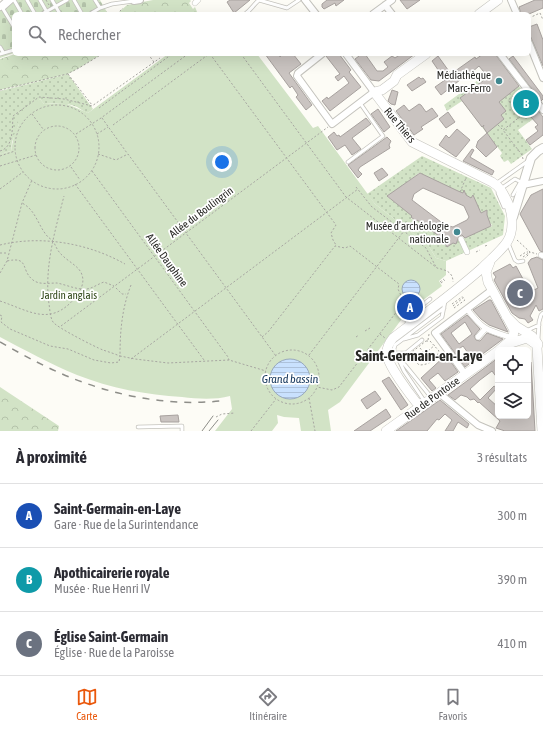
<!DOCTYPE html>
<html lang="fr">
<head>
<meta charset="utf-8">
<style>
  :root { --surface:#fff; --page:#f7f7f7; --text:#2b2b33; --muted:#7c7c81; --line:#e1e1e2; --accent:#ea580c }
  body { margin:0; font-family:"Asap Condensed",sans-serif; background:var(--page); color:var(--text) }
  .controls { position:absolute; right:12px; bottom:12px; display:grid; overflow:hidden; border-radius:6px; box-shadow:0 4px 16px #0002 }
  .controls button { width:36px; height:36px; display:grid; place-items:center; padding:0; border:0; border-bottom:1px solid var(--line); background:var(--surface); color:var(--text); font:20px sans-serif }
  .you { position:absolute; left:222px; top:162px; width:14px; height:14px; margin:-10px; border:3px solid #fff; border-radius:50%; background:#1a73e8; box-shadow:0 0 0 6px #1a73e833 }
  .badge { display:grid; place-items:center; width:26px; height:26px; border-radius:50%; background:var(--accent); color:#fff; font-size:13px; font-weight:700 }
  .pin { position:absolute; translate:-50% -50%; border:2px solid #fff; box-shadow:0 1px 4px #0006 }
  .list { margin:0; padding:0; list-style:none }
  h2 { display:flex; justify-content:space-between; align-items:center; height:52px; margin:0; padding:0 16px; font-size:17px }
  h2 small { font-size:13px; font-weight:400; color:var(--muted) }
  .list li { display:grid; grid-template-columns:26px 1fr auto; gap:12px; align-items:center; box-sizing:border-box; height:64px; padding:0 16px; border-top:1px solid var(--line) }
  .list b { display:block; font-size:15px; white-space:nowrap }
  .list p { margin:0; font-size:13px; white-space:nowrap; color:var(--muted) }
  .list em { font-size:13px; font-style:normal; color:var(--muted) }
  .icon { flex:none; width:22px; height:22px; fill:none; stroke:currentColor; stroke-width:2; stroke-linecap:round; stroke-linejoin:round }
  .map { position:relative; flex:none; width:543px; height:431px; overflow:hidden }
  .search { position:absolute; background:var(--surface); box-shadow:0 4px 16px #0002; left:12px; right:12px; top:12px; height:44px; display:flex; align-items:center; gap:10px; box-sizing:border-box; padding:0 14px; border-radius:6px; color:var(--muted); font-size:15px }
  .sheet { height:244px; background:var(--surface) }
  nav { display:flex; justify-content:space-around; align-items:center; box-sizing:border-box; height:56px; border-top:1px solid var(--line); background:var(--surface); font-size:11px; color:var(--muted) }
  nav a { display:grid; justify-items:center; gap:2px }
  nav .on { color:var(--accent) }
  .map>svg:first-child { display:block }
</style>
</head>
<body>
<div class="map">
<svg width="543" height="431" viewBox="0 0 543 431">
  <defs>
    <pattern id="grass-dots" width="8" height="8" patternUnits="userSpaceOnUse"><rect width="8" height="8" fill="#d2e3c6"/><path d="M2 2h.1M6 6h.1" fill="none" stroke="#b4c3aa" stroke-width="1.8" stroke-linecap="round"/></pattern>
    <pattern id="forest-crowns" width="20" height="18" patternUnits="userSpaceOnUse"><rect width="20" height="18" fill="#d2e3c6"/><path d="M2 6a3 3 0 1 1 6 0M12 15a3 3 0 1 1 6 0" fill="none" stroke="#b4c3aa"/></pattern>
    <pattern id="cemetery-stones" width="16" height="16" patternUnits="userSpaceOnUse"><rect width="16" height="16" fill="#d2e3c6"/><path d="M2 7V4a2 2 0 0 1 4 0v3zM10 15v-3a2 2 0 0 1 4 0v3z" fill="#b4c3aa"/></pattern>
    <pattern id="water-rules" width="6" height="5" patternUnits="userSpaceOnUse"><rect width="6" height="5" fill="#c9e1fe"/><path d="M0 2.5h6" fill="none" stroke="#adc1da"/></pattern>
  </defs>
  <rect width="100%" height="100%" fill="#fdfcf6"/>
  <path fill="url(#grass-dots)" fill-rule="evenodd" d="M503,65L540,114L518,130L532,149L511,164L508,160L504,162L500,156L502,153L462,101L447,111L444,105L493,69L495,71Z
    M68,74L93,109L88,113C84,112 81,109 77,107C66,102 55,103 44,104L40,99L19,124L12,142L11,151L0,154V91Z
    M422,156L491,188L505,216L503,235L446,261L436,258L428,245L375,204L367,194ZM419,173L458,192L466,194V196C474,199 476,202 478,210H480L482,214L485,211L490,223L492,225L491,227H488L457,241L455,243L453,242L446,246L442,238L438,237L439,236L418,219L415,221L411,218L412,215L389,198H388V195H390Z"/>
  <path fill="url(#forest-crowns)" d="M153,0H190L191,1L189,3L193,9L195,7L198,14H117L127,5Z
    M15,54H102L79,68L68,74L0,90V59Z
    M0,387L59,426L58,431H0Z"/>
  <path fill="url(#cemetery-stones)" d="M11,0H100L108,14H14V53L0,58V10Z"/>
  <path fill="#d2e3c6" d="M168,54H257L313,128L318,126L375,204L428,245L436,258L446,261V275L439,281L442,286L407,312L340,402L328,410L331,431H301L299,418L284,417L277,415L278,423L272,431H215L232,409L230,396C215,400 198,399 182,397C147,395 110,388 77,375C50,364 25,350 0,337V154L11,151L14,135L19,124L15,118L40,99L44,104L64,103V101L67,102V104L88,113Z"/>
  <path fill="url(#water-rules)" stroke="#98a9bd" d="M402 289a9 9 0 1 1 18 0a9 9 0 1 1-18 0Z
    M270 379a20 20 0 1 1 40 0a20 20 0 1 1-40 0Z"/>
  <path fill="#cac4c1" stroke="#a8a29f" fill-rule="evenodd" d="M230,0H250L234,13L227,2Z
    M327,0H344L336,6L335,3L324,9L322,7V4Z
    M400,0H420L407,9Z
    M535,0H543V8L529,14H521L519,7Z
    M537,24L543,40V66L529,33V27Z
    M265,54H278L280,57L283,54H293L301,64L289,73L312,105L306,110L296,97L298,95L292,86L290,88Z
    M326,54H339L351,70L349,72L361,87L330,111L322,101L327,97L328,99L349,83L344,76L338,81L335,77L340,74L326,56Z
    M357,54H365L377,71H383L388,67L384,62L392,56L395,58L401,54H415L379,81L371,80L355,59L359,56Z
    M483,54H495L519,86L499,102L506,111L501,115L504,119L487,133L483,127L484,125L482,127L460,98L488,77L479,66L471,73L470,72L441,95L435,87L445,80L432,61L438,56L451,74L475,57L476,59Z
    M513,56L543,96V99L541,101L509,59Z
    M419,77L421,79L423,78L426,82L412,91L407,85Z
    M392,90L398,92L395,105L391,104L388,101Z
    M524,93L543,117V135L530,145L526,140L538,131L535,127L538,125L523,108L518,98Z
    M419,104L421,105L426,112L432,108L438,116L421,127L423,129L414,135L396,111L404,105L409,111Z
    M378,109L390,127L384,132L371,114Z
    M448,112L455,122L446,128L439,119Z
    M366,118L371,124L352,138L361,149L352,155L345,145L337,150L328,137L334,132L337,136L339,135L340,137Z
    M457,129L470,140L456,157L439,145L446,135L449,138Z
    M487,133L497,147L486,157L476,147L478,141Z
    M387,137L391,141L389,145L390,148L360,167L358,170L362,174L358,178L348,165Z
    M472,149L474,150L470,157L494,171L492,175L463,161Z
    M382,168L388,175L379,181L374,173Z
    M420,173L458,191L463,193L464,190L466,195L471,198L473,195L481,213L487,210V215L491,226L465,238L462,235L459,236L456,244L453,243L447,247L443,240L438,237L439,236L417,220L416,221L411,217L412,216L387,196ZM423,188L464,206L469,217L467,220L453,227L445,225L412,200L414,194Z
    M543,189V252L540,251L520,214L531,195Z
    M537,257L543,260V309L539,311L536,305L530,316L533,320L528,323L525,319L519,318L512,313L494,280L496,277L493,273L510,264L513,268L516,266L530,292L538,288L528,263L531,259Z
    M489,300H491L508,332L489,325L481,319L473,310Z
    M467,315L480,329L474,336L476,340L480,341L487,333L503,339L465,367L441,334ZM465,322L472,334L459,344L451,333ZM463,346L468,353L461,358L456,351Z
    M446,355L458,372L445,381L438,373L429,380L436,388L432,391L421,378Z
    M498,358V379L492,371L480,380L470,389L480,400L494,386L497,388L488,398L498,407V416H528V362H531L535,431H505L496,428L500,421L479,402L478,403L474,399L470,400L467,397L461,395L455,400L448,395Z
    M389,377L408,405L401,410L382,381Z
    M375,391L381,399L367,409L361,400Z
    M440,400L469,424L467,428L458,422L453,431H445L452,420L445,414L439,420L437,419L427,431H396Z
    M386,409L391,417L370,431H354Z
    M178,415L179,422H161L160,416Z"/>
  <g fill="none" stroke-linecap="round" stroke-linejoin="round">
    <g stroke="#c4c3bd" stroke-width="4.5">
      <path id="service" d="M13,0L3,9L14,27
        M14,0L22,14
        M27,0L35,14
        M40,0L48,14
        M52,0L60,14
        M74,0L82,14
        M100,8L112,4L134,1
        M42,14L67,0
        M90,14L100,8L95,0
        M245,14C251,10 253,5 259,0L287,8L299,0
        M0,47L3,52
        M0,54L14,50
        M348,162L383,136L360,103
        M497,183L528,161
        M502,188L515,179L521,182
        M498,193L504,207
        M513,195L520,183
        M508,243L515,260L518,262L523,261
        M409,325L407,322V317L430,299
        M528,330L539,325
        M404,339L418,335L442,317L445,301
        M538,340L539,322L541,315L543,313
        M394,353H406L422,340
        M399,360L404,371L425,402
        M431,397L405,365L398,358L394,353V349L395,345L403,339L444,308
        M138,427L182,426V431"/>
    </g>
    <g stroke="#c4c3bd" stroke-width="6">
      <path id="pedestrian" d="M195,3L198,0
        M461,239L467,252
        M541,255L543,256
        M467,309C484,331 487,330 513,338
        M478,337L485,329"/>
    </g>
    <g stroke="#c4c3bd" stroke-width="8">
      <path id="minor" d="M134,0V1L140,0
        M305,0L316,14
        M511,0L517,14
        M385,5L392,14
        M0,7L8,0
        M373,14L392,0
        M529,43L543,78
        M322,54L298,73L297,76L332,124L374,92L346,54
        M500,54L543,110
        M523,185L543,181
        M465,374L435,333L492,290
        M439,393L478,425L492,431"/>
    </g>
    <g stroke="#c4c3bd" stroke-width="10">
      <path id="tertiary" d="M513,217L531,158L538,151L543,148"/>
    </g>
    <g stroke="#c4c3bd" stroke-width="10">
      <path id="secondary" d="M479,14L498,0
        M374,92L412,142L492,182C501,187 504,195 508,203C513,215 514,231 507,242C501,251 490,260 482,268C454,293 423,315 393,338C389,343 386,349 387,355C388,365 409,393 416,402L420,405L424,404
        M374,92L382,90L394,81L397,75L426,54
        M490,262L486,272L488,282L514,330L513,338L499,350
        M506,316L516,326L532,336L538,344L537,348L542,431
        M508,344L527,338L534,343
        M386,431L498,351"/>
    </g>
    <path stroke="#a7a6a1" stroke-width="1" stroke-dasharray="2 2" stroke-linecap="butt" d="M46,0L49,5
      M117,14L123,8
      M529,18L540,13L543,20
      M148,54L154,62
      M210,54L336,225L331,233L333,240L336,245L335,246
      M241,54L346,197L437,268C446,270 453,272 453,282
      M68,74L92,105
      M0,90L67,74L79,68L102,54
      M520,91L508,100L521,116L503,130L522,155L523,159
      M15 147a42 42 0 1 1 84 0a42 42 0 1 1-84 0Z
      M99,108L172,54
      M32,114L43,129
      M102,118L127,153
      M113,125L209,54
      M498,125L502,129
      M35 148a22 22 0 1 1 44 0a22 22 0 1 1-44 0Z
      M76,134L101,118L188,54
      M97,134L108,127
      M0,151C14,147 12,128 13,116L39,97L64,99L92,106L160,58
      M98,154L116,160L128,154L276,356
      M0,156L15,151
      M0,166L36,155
      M71,167L80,180
      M92,171L228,357L229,360
      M75,184L204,360
      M356,187L372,207L426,248L436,267
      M0,189L23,172
      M460,192L466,178
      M517,240L530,252L537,254
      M0,245C41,235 88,243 125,264
      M485,246L488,245
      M476,252L480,250
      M0,253H8
      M520,256L526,252H528
      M523,257L530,252L528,255L525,258
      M7,261C30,256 20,270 33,280C39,285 49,283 57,283C67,285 77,290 87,289C93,288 98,284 104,282L114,286
      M0,273L7,261L22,203L32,180
      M440,282L444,279
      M441,283L445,280
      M131,285C122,308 120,331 120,356L135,359L168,363L229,360L266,371
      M116,288L122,294H126
      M0,301C30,311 50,327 75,298C80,292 85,283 82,275C80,267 69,262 63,256C57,251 56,246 53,241C51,239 49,238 48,237C38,226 36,210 22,203
      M452,304L462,297
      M453,306L463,298
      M454,308L465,300L461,295
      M0,315L2,316L1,322L10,329L50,346L68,349L94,360L111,363L119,362L120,356C115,354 109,352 103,350C95,347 56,327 53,322C50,317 50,310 49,304C44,267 55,231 64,196
      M61,326L328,127
      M365,331L370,328
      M380,334L385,338
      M262,337L268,332L335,246L345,248L350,246L399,284L398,289L404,302L339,387L332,390L317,387
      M356,337L359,335
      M428,340L429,334
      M426,341H430L439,351C436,360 429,365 419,365L412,357V352Z
      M420,348L431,361
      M265 377a27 27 0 1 1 54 0a27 27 0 1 1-54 0Z
      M368,353L371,351
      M309,355L404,231
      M131,359L358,189
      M416,361L435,345
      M309,398L315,431
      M216,417L222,414L235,413
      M251,431L276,399"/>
    <use href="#service" stroke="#fff" stroke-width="3"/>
    <use href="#pedestrian" stroke="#fff" stroke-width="5"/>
    <use href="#minor" stroke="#fff" stroke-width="6"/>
    <use href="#tertiary" stroke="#fff" stroke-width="8"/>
    <use href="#secondary" stroke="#fff" stroke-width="9"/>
    <path stroke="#8e8e89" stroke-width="1" d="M202,431L213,416
      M209,431L218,420"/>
    <path stroke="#8e8e89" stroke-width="1.5" stroke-dasharray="7 7" stroke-linecap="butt" d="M0,342C16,351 32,360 49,368C101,393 162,407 220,401"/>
  </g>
  <g fill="#418890" stroke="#fff" stroke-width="1.5">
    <circle cx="499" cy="81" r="4"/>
    <circle cx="457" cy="232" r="4"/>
  </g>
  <g text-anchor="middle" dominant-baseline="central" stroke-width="3.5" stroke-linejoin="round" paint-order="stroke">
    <g font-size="11" fill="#272724" stroke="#fff" text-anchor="end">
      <text x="491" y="75">Médiathèque<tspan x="491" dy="13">Marc-Ferro</tspan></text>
      <text x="449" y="226">Musée d’archéologie<tspan x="449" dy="13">nationale</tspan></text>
    </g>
    <g font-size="11" fill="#272724" stroke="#fff">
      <text transform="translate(400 125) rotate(50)">Rue Thiers</text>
      <text transform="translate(201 212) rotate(-37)">Allée du Boulingrin</text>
      <text transform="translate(167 260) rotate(54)">Allée Dauphine</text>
      <text transform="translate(432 398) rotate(-36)">Rue de Pontoise</text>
    </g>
    <g font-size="11" fill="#31491a" stroke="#fff">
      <text x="69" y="295">Jardin anglais</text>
    </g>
    <g font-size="12" font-style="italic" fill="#14365c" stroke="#fff">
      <text x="290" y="379">Grand bassin</text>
    </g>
    <g font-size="15" font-weight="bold" fill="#272724" stroke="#fff">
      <text x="419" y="355">Saint-Germain-en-Laye</text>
    </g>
  </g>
</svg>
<div class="controls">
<button><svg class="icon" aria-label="locate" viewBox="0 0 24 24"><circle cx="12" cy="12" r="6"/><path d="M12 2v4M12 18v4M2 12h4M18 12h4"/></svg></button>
<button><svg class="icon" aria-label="layers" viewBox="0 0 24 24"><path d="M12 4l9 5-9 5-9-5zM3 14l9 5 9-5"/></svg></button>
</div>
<div class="you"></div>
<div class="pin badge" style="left:410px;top:307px;background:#1a4fb4">A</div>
<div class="pin badge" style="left:526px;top:103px;background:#0f9aa8">B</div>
<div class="pin badge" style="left:520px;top:293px;background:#6b7280">C</div>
<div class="search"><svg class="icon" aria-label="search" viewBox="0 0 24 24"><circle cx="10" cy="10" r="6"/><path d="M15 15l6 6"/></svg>Rechercher</div>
</div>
<section class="sheet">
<h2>À proximité<small>3 résultats</small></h2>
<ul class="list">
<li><span class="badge" style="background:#1a4fb4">A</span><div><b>Saint-Germain-en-Laye</b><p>Gare · Rue de la Surintendance</p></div><em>300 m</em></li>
<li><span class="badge" style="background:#0f9aa8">B</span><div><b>Apothicairerie royale</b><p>Musée · Rue Henri IV</p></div><em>390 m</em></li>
<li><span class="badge" style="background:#6b7280">C</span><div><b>Église Saint-Germain</b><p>Église · Rue de la Paroisse</p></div><em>410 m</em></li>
</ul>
</section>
<nav>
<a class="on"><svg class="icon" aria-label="map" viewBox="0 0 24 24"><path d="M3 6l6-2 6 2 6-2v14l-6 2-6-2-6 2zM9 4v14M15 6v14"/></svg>Carte</a>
<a><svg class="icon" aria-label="directions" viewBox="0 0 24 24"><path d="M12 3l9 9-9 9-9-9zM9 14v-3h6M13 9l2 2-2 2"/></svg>Itinéraire</a>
<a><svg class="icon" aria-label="saved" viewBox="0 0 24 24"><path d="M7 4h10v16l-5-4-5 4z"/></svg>Favoris</a>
</nav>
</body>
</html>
